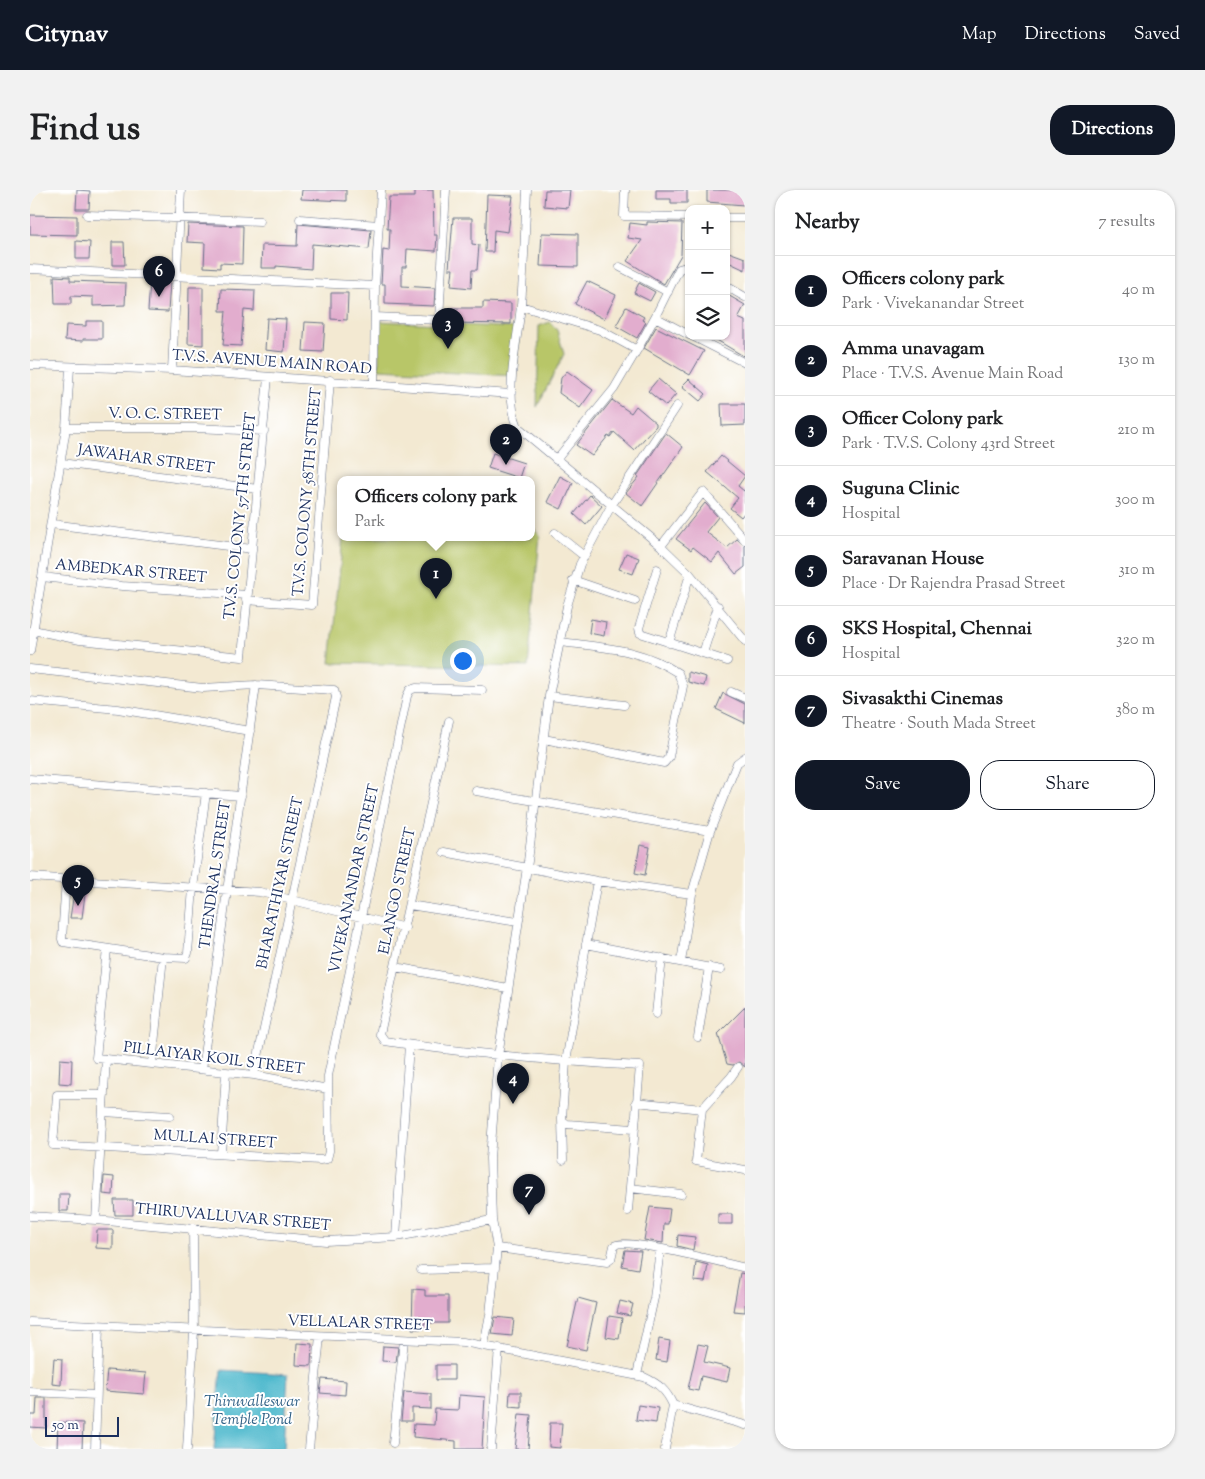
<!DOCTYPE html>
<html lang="en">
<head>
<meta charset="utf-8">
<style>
  :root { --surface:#fff; --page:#f2f2f2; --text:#202124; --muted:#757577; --line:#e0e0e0; --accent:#111827 }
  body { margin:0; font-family:"Sorts Mill Goudy",serif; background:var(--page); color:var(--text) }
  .controls { position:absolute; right:15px; top:15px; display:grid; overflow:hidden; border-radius:10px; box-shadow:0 1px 4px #0004 }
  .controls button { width:45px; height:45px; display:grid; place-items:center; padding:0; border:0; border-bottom:1px solid var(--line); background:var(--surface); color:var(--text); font:25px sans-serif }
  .scale { position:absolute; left:15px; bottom:12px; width:74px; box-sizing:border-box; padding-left:5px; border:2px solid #1b2f5e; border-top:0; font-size:14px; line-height:18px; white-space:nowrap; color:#1b2f5e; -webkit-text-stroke:4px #fff; paint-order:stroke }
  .you { position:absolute; left:432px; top:470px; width:18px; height:18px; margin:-12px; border:4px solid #fff; border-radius:50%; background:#1a73e8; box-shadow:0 0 0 8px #1a73e833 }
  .badge { display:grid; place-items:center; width:32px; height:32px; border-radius:50%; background:var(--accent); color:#fff; font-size:16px; font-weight:700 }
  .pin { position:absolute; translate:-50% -41px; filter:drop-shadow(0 1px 2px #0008) }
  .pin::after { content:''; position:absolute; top:26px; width:18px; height:15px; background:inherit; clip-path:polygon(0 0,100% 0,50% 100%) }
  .popup { position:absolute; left:307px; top:286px; width:198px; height:65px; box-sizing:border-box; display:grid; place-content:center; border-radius:10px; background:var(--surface); filter:drop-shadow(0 1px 4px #0005); font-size:16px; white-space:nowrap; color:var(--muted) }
  .popup b { font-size:19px; color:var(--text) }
  .popup::after { content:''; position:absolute; left:50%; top:100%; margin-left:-10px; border:10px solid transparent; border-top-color:var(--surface) }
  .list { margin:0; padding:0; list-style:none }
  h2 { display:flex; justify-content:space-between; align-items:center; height:65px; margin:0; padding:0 20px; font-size:21px }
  h2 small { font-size:16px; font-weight:400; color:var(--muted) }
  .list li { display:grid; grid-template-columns:32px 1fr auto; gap:15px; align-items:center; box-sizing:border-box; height:70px; padding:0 20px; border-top:1px solid var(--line) }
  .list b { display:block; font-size:19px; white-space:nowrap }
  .list p { margin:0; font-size:16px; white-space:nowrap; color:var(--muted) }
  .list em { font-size:16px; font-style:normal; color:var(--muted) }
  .actions { display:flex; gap:10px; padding:15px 20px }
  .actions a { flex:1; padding:11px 0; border:1px solid var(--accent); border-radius:20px; text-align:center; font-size:18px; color:var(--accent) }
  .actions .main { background:var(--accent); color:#fff }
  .icon { flex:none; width:28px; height:28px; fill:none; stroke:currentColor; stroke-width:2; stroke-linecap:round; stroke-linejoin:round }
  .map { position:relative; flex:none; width:715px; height:1259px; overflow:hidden; border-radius:20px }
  header { display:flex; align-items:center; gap:30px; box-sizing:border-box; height:70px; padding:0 25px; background:var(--accent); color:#fff }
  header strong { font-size:24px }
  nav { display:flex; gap:28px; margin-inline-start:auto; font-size:18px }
  .intro { display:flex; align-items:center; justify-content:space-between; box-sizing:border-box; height:120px; padding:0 30px }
  h1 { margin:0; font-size:35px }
  .button { padding:12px 22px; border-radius:20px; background:var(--accent); color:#fff; font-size:18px; font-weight:700 }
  main { display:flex; gap:30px; padding:0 30px }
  aside { flex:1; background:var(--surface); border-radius:20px; box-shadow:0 1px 4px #0004 }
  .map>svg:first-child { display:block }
</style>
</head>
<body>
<header>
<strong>Citynav</strong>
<nav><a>Map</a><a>Directions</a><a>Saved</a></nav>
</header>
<div class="intro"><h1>Find us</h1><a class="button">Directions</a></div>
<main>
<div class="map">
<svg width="715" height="1259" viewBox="0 0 715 1259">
  <rect width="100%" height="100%" fill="#fff"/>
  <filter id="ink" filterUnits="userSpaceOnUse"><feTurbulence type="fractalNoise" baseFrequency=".02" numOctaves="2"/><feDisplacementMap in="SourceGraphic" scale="10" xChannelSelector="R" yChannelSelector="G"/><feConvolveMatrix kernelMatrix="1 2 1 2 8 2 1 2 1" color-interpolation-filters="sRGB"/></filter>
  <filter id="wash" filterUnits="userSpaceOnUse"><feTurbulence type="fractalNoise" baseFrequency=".0096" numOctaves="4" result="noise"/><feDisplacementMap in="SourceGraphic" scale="20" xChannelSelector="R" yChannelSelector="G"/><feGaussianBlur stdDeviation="1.12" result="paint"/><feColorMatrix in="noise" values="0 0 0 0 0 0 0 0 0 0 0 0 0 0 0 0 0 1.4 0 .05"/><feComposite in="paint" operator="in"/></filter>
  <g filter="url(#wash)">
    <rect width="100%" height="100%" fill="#f3e9d2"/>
    <path fill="#b8c668" stroke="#6a7a63" d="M349,131L489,138L486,186L349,179Z
      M520,132L527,140L534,164L507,217L509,136Z
      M501,335L510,345L498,477L300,473L313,348H501Z"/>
    <path fill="#50b9cd" stroke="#367496" d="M191,1180L258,1184L254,1259H184Z"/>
    <g id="blocks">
      <path fill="#e2adce" d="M47,0L60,1L59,19H46Z
        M272,0H316V11L271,9Z
        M385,0H403L404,45H407L406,61L377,59L376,77H372V96L405,98L404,116L355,114V94H351L353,60L359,61L360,39H357L359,7H385Z
        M515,0H540L538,18L514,16Z
        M626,0H657V13H641V9H626Z
        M677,0H714V15L677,12Z
        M457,5L483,6L478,42L464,40L463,62H455Z
        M0,25L47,26V45L0,44Z
        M423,28H442V54L449,55L447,80H442L441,98L421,96L423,79H419Z
        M617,32L652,33L651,65L634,94L597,71L612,50L598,48L600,33L617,35Z
        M158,34L213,36L212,74L190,73V78L174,77L175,53L157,52Z
        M268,34L341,40L339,59L282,54L281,79L246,76V78H231L232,55L267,56Z
        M512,43L548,44V77L510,76Z
        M46,51L60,52L59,69H46Z
        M82,52H94L95,75H82Z
        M696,61L715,68V80L696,71Z
        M24,86L40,87V91L96,93L95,115L63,116V107L41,106V114H25Z
        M120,91L140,92L138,122L118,121Z
        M557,91L586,105L574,129L545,114Z
        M609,93L625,102L620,111L604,103Z
        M159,97H173V155L158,154Z
        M191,99L225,100L224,121L214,120L211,156L193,155L196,121H190Z
        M301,103H318L317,130L301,129Z
        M696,104L715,115L708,128L715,131V167L680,146H696Z
        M453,112L481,113V134L420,133V118H453Z
        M596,117L614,127L612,130L616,132L607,148L586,136Z
        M237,128L256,129L254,162L235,160Z
        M56,131H72V149H53V151L35,150L36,135L56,136Z
        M275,132L295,133L293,162L273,161Z
        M626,137L674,161L660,185L614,158Z
        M537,181L563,200L550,218L529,203L531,188Z
        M628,189L646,204L636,216L618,201Z
        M659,189L676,204L670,211L652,196Z
        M582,210L601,223L606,216L626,233V236L604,260L584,242L580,247L578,246L562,266L546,255Z
        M691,214H715V235L692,236Z
        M636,243L653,257L612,316L596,303L609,287L607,286Z
        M463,263L494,273L489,288L458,278Z
        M691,266L715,286L708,296L714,301L715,299V322L711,327L700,318L708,308L677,282Z
        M530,286L543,293L531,319L517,312Z
        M560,305L572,316L556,335L544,324Z
        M675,313L688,327L676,342L697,358L707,349L715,356V377L706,384L689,363L682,372L663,357L661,360L646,349Z
        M596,363L609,368L603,384L589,379Z
        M561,429L576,432L574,446L559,443Z
        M658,482L676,487L674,496L658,492Z
        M693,503L715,514V533L686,519Z
        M610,655L620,657L615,685L605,683Z
        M45,696H56L52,728H40Z
        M715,817V877L709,872L703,875L697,874L688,844Z
        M30,869L42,870L41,894L29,893Z
        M74,986L84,987L83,1005L73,1004Z
        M29,1004H39L38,1021H29Z
        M84,1010H103V1025H85Z
        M620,1017L640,1019L638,1034H634L633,1053L614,1050Z
        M688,1024H702V1034H688Z
        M67,1040H83V1059L66,1058Z
        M648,1045L665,1047L663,1060L647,1056Z
        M595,1060L611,1061L608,1079L592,1076Z
        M666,1072L678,1075L675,1092L664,1091Z
        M710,1083L715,1084V1122L703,1121Z
        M383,1099L395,1100V1106H418V1133H394V1139H382Z
        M548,1108L566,1113L556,1160L537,1156Z
        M590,1111L603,1114L600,1126L587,1123Z
        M579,1126L592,1128L589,1149L576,1147Z
        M465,1127L484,1129L482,1146L462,1144Z
        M629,1149L640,1151L637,1172L626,1170Z
        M267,1153L282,1154L281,1176L266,1175Z
        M668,1154L678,1156L674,1172L700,1178L697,1192L671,1186L668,1201L658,1199Z
        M353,1156L368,1157L366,1172L352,1171Z
        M24,1168L32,1169L31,1195L22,1194Z
        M406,1175H424V1190H406Z
        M77,1180L116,1183L114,1204L75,1201Z
        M292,1189L316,1191L315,1205L290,1203Z
        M374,1202L401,1204V1219L382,1218V1231H371Z
        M480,1202H491V1217L479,1216Z
        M429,1205L455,1207L452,1259H426V1251L383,1247L384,1234L404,1235L405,1219L428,1220Z
        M7,1208H16V1238L0,1237V1225H6Z
        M608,1215L628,1218L626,1233L606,1230Z
        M489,1224L501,1225L498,1259H485Z
        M28,1232L53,1233L52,1259H27Z
        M520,1233H532L530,1258L519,1257Z"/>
    </g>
  </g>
  <g filter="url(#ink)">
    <use href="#blocks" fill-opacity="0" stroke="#677087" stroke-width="1"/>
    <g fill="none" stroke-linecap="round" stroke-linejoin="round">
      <g stroke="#677087" stroke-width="9">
        <path id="street" d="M497,0C495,38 494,77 491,115C488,152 473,202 488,237L631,356L660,384L715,451
          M595,0L594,26L659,27
          M57,25L230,31
          M696,28H715
          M270,29L349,35
          M590,77L638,102
          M0,79L345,96
          M696,96L715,107
          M491,116L570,140L607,160L625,127L659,145
          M345,127L409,130L416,0
          M625,127L649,79L659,76
          M662,146L715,173
          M0,175L142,180L481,204
          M142,180L151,0
          M344,193L345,96L351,0
          M36,238H165L234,241
          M526,270L584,199L607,160
          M31,273L228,299
          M21,334L222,359
          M525,343L554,366
          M631,356L673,302L715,350
          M627,379L609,438L610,443L697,471
          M12,387L92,396L217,405
          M543,390L605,411
          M216,410L282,415L300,190
          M3,440L50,450L212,467L238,187
          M639,453L660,384
          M0,461L36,238L40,178
          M673,463L688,416
          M0,479L173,498L226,495L304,500L306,507L224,885
          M701,502L715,508
          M519,506L594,515
          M0,511L88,519L220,541
          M419,531L350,844L355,851C439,864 525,871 610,876L598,1021
          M514,549L634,573L639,567L653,496L648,483C610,458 575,458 531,452
          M0,589L211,606
          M446,601L680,641
          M414,662L567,691
          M0,687L230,702L375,738
          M36,689L32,749L33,752L133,767L156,768L158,763L163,698L176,603
          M379,715L488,732
          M556,754L691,780
          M77,759L66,868L224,885L298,899
          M651,772L662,704L680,641L707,573L715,567
          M365,777L478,798
          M626,824L632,768
          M668,847L679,777
          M122,874L133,767
          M708,877L701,887L672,919L666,971L715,980
          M172,879L226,495
          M74,905H27L23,955L290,970L297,969L299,961L298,886L377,506L380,500L386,498L452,500
          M606,912L672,919
          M73,922L140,926
          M533,931L537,934L603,939
          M191,964L196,882
          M533,970L532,928L536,872L567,691L662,704
          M600,998L651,1004
          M0,1026L66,1030L296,1051L366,1047L462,1030
          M66,1030L76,869
          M366,1047L379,855
          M467,1058L577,1072L581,1069L584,1056C593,1046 697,1074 715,1078
          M391,1080L465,1078
          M0,1132L433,1152L614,1187C629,1194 636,1200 643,1215
          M454,1155L460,1124L467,1058L462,1030L460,968L468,866L498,671L519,506L537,416L550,374L581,316L647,216
          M607,1185L624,1108L630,1059
          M0,1202L66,1205
          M643,1215L715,1235
          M363,1253L374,1150
          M65,1259L69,1136
          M157,1259L164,1141L163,1038
          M279,1259L290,1146
          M461,1259L469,1158
          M635,1259L643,1215"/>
      </g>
      <use href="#street" stroke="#fff" stroke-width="8"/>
    </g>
  </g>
  <g text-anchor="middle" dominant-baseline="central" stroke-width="4" stroke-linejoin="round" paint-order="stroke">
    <g font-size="15" fill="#1b2f5e" stroke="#fff">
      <text transform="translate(242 173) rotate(4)">T.V.S. AVENUE MAIN ROAD</text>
      <text transform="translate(135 225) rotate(1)">V. O. C. STREET</text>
      <text transform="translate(116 270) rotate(8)">JAWAHAR STREET</text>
      <text transform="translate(278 302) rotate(-85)">T.V.S. COLONY 58TH STREET</text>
      <text transform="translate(211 326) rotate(-84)">T.V.S. COLONY 57TH STREET</text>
      <text transform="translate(101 382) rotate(5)">AMBEDKAR STREET</text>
      <text transform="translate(186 685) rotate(-82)">THENDRAL STREET</text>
      <text transform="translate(325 689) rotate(-78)">VIVEKANANDAR STREET</text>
      <text transform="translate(251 693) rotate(-78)">BHARATHIYAR STREET</text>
      <text transform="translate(368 701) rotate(-78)">ELANGO STREET</text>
      <text transform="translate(184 869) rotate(7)">PILLAIYAR KOIL STREET</text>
      <text transform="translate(185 950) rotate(4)">MULLAI STREET</text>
      <text transform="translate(203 1028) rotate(5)">THIRUVALLUVAR STREET</text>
      <text transform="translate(330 1134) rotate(2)">VELLALAR STREET</text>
    </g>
    <g font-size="16" font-style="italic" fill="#2e5f85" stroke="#fff">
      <text x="222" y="1212">Thiruvalleswar<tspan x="222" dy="18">Temple Pond</tspan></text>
    </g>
  </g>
</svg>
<div class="controls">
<button>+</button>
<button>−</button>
<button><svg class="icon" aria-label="layers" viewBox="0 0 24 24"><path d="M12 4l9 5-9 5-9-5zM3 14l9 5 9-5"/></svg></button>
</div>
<div class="scale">50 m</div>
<div class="you"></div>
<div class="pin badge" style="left:406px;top:409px">1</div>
<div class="popup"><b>Officers colony park</b>Park</div>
<div class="pin badge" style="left:476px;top:275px">2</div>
<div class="pin badge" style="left:418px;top:159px">3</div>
<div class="pin badge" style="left:483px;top:914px">4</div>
<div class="pin badge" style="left:48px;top:716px">5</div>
<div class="pin badge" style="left:129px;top:107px">6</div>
<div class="pin badge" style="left:499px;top:1025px">7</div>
</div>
<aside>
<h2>Nearby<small>7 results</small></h2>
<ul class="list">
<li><span class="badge">1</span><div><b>Officers colony park</b><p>Park · Vivekanandar Street</p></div><em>40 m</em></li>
<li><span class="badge">2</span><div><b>Amma unavagam</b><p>Place · T.V.S. Avenue Main Road</p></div><em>130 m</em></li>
<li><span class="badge">3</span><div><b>Officer Colony park</b><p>Park · T.V.S. Colony 43rd Street</p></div><em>210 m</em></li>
<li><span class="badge">4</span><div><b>Suguna Clinic</b><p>Hospital</p></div><em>300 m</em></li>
<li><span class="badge">5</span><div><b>Saravanan House</b><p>Place · Dr Rajendra Prasad Street</p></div><em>310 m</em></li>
<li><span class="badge">6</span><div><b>SKS Hospital, Chennai</b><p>Hospital</p></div><em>320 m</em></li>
<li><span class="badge">7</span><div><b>Sivasakthi Cinemas</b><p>Theatre · South Mada Street</p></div><em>380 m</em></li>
</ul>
<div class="actions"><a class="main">Save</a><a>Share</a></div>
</aside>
</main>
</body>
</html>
